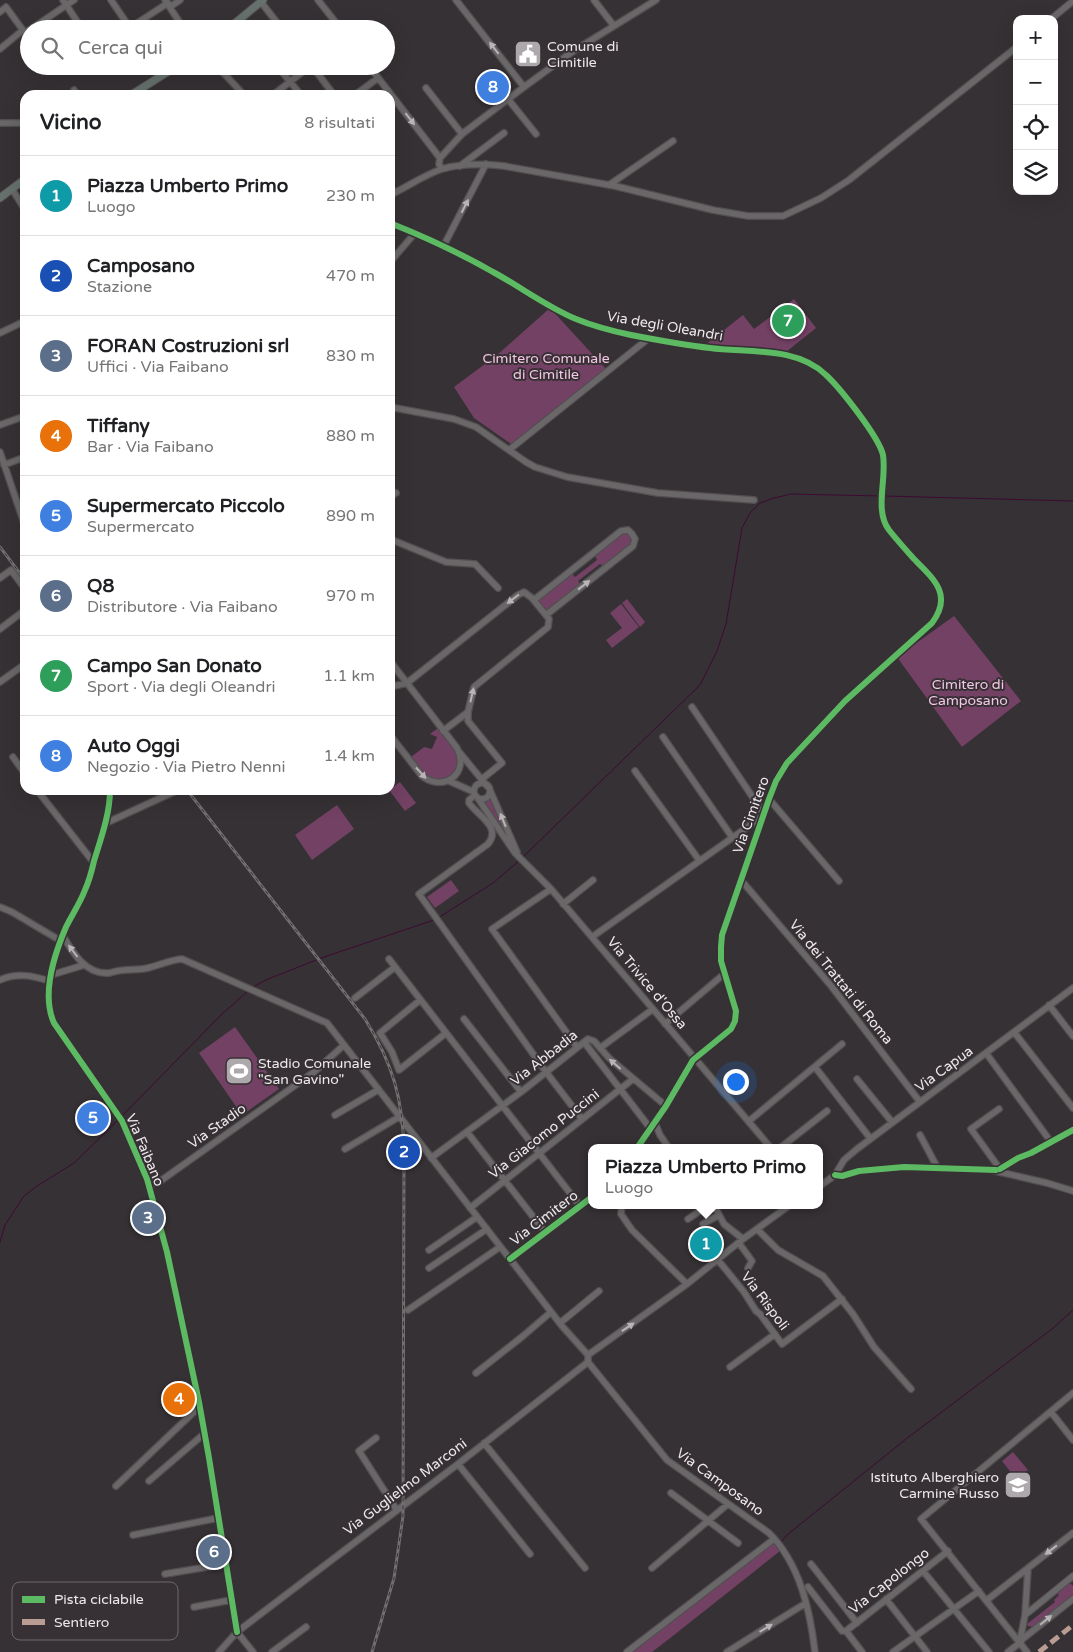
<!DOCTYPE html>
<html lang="it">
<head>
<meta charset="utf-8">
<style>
  :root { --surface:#fff; --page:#f2f2f2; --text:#202124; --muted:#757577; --line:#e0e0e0; --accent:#5f5e61 }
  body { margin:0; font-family:"Varela Round",sans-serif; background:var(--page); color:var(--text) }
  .controls { position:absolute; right:15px; top:15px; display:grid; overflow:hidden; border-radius:10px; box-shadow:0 5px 20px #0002 }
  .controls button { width:45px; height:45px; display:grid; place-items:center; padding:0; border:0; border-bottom:1px solid var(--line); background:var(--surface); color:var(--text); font:25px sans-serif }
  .you { position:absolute; left:735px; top:1081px; width:18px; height:18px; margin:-12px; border:4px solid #fff; border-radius:50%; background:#1a73e8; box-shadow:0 0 0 8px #1a73e833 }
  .badge { display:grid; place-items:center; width:32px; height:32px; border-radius:50%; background:var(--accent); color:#fff; font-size:16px; font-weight:700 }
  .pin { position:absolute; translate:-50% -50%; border:2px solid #fff; box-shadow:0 1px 5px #0006 }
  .popup { position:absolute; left:588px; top:1144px; width:235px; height:65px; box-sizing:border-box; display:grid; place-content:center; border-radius:10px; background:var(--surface); filter:drop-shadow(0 1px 4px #0005); font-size:16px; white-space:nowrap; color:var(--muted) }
  .popup b { font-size:19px; color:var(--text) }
  .popup::after { content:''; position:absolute; left:50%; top:100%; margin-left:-10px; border:10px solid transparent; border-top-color:var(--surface) }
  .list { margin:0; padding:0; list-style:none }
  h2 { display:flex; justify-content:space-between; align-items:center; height:65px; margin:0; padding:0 20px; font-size:21px }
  h2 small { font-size:16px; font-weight:400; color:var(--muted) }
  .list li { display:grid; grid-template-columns:32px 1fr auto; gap:15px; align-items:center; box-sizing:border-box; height:80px; padding:0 20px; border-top:1px solid var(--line) }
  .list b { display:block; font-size:19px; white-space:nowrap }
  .list p { margin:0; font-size:16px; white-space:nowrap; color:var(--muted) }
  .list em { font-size:16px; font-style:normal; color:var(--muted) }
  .icon { flex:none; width:28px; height:28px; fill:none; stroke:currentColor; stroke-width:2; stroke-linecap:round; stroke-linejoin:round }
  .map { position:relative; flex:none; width:1073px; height:1652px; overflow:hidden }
  .search { position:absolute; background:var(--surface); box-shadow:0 5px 20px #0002; left:20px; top:20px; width:375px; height:55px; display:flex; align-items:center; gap:12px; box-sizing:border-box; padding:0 18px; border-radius:28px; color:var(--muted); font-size:19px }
  .panel { position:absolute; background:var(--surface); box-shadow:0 5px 20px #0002; left:20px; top:90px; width:375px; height:705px; border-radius:15px }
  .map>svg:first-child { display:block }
</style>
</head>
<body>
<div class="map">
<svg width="1073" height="1652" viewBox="0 0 1073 1652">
  <rect width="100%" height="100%" fill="#363134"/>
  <path fill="#724164" d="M794,299L816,328L786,352L782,353L776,349L772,351L749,348L705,345L743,315L754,329Z
    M550,308L607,370L511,444L474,418L454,387L497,355Z
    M623,533H626L632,538L630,545L603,566L600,564L578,581L581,584L546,611L538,600L572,573L575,577L597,560L595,556Z
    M627,599L645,622L640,627L622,603Z
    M621,604L639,627L612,648L606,640L622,628L610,613Z
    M954,616L1021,701L962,747L897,657Z
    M438,728C445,736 456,746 458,757C461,774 443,784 429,778C421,774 416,764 411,757L424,747L432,749L437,737L430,734Z
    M400,782L416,803L405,811L389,790Z
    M492,798L505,832L503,833L483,801Z
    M337,805L354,829L312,860L295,835Z
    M451,880L459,891L435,908L427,897Z
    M235,1027L279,1089L242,1115L199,1053Z
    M1013,1452L1028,1470L1016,1479L1002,1461Z
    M773,1542L780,1551L669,1639L652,1652H631Z
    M1070,1583L1073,1586V1596L1033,1627L1028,1626L1027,1624L1055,1602L1054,1600L1059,1595L1057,1593Z"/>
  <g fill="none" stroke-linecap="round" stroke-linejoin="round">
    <path stroke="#3e0933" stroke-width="1" d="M884,496L1073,501
      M523,857L700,685L717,651L726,624L742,528L750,513L760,503L774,498L791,494L880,496
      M438,918L493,883L520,860
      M253,987L268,979L324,957L434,920
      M121,1117L221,1015L248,991
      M0,1242L5,1225L24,1196L37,1186L74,1163L118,1120
      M782,1541L787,1535L906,1439L1052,1329L1073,1310"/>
    <g stroke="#534f51" stroke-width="8">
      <path id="minor" d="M63,0L82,29
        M111,0L130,28
        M165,0L184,29
        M318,0L341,29
        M456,0L524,87
        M594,0L614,26
        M261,2L282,29
        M170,7L180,0
        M0,12L6,7L25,33L29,30
        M1051,19L1073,1
        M239,20L247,29
        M43,21L49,29
        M31,29L74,0
        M128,29L168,3
        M0,49L23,30
        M217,66L244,95
        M277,66L301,95
        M312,66L334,95
        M369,66L440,158
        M426,88L462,134
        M142,89L146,95
        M74,90L77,95
        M273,95L310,66
        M355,95L378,78
        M508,99L536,134
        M0,123H25
        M460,166L504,133
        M442,169L439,164L440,158L462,134L524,87L572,52L656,0
        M609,185L673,141
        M12,189L25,210
        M390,195C407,187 424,175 442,169C462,163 484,164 504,166L615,186L713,210L748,216H783L821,198L849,180L1017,47
        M390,223C425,237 460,253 493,272C521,287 547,307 576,319C593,326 612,331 631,335C657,340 683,345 710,348C747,353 797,346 826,375C840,388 879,437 883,455C887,479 874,510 889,530C897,540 905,549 914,559C934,579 953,595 932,623L845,701L787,763L776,781L769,799L722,935L721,947V961L736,1011L735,1021L731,1029L693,1060L666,1106L637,1148
        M443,247L486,164
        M390,262L415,233
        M0,333L25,321
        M390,407L454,419L476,427L526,462L535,467L567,477L658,493L754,500
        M0,425L25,416
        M509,450L649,338
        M0,452L25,526
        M4,465L25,457
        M390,497L396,493
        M390,539L446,562L475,564L498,588
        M0,578L11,570L25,589
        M534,600L621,531L628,530L632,534L635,539L633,546L546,615
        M0,629L25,610
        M390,661L457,748C470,773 444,793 422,776L390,735
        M0,682L25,664
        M390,687L407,683L518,595L524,592L532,598L549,619L548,627L474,687L468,712L443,731
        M692,707L764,814
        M468,712V721L502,763L482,779
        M663,737L732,837
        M460,753L487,786
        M13,757L25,774
        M635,771L699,860
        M449,781L474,792
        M474 791a8 8 0 1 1 16 0a8 8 0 1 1-16 0Z
        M489,788L517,852
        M37,790L94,863
        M110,790C110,814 101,838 94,861C92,870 89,881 85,890C80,903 72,915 66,927C54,955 41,994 54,1023L122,1121L147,1179L167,1252L199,1402L209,1458L237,1632
        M475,795L469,800V803C478,816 502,827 488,844L419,894L546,1072L582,1119
        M477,797L515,853L551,889L771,1148
        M769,799L839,881
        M106,823L178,790
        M741,880L832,987L920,1102
        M551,889L492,929L577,1047
        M563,904L593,880
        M0,907L12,912L61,941
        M63,936C73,953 86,975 109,973C114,972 119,970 125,970C133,969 140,970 148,968C160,965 170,960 182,959L327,1023L562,1326L588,1355V1362
        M592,937L763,816
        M389,959L580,1206
        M51,975L84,965
        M0,980C17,972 33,976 50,981
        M355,998L395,967
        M420,1000L380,1033L392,1052L399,1070L446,1033
        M1049,1005L1073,1036
        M464,1019L521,1092
        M665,1024L724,974
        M1014,1032L1073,1108
        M584,1042L650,1128
        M600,1048L653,1009
        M986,1053L1051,1142
        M815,1067L870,1138
        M857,1079L892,1122
        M999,1109L971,1129L1000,1169
        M335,1115L378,1090
        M749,1121L842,1044
        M655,1123L660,1135L669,1148
        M467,1132L545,1232
        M920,1135L937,1167
        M780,1148L827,1111
        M345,1149L399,1117
        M431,1158L521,1092L588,1039L594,1041L609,1058L666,1106
        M998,1170L1018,1158L1031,1153L1073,1130
        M835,1175L844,1160L857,1149L1073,988
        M835,1175L842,1176L859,1171L904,1167L991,1170L1047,1183L1073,1191
        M149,1185L159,1182L314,1072L344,1045
        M820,1186L835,1175
        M622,1205L621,1214L632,1230L687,1284
        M714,1205L724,1224L743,1239
        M470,1208L633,1079
        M688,1219L709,1205
        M703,1224L719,1215
        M757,1229L778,1250L823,1276L853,1314L874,1347L911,1389
        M739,1243L752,1261L748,1268
        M429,1250L477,1217
        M510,1259L592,1197
        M718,1260L744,1292L756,1311L760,1314L782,1344L842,1299
        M429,1268L487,1229
        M408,1310L500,1247
        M560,1323L599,1291
        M588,1355L687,1284L743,1239L790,1205
        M588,1362L667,1460L769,1533C800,1564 810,1610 815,1652
        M730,1367L775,1334
        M476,1373L523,1336L551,1312
        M1051,1412L1073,1440
        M376,1438L359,1451L396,1509
        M484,1443L585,1568
        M458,1464L530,1554
        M149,1481L205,1433
        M116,1486L199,1407
        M671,1493L738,1543
        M133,1535L218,1518
        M811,1564L857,1623
        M652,1568L728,1504
        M923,1571L989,1652
        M165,1574L225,1564
        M808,1587L842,1631H846
        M886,1599L927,1652
        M987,1600L1073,1533
        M194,1607L231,1600
        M1025,1615L1073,1576
        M846,1631L948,1551
        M846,1631L862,1652
        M237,1632L253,1652
        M1020,1641L1025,1615L1028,1568
        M1020,1641L1073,1599
        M219,1652L237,1632L458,1464L588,1362
        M272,1652L306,1627
        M627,1652L774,1539
        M727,1652L806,1603
        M893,1652L979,1591
        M1008,1652L1021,1642
        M1027,1652L921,1519L1073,1393"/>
    </g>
    <g stroke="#534f51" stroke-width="9">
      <path id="major" d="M228,29L263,0
        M131,95L177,66
        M0,198L25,179"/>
    </g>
    <use href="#minor" stroke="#6a6769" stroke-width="5.5"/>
    <use href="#major" stroke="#66716d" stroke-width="7"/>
    <g stroke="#726f70" stroke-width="3">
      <path id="rail" d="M0,547L25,580
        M187,790L365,1019C393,1064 403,1099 404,1152L403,1516L394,1578L372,1652"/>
    </g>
    <use href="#rail" stroke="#373034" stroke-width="1" stroke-dasharray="4" stroke-linecap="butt"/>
    <path stroke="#b99d93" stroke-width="5" stroke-dasharray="10 5" stroke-linecap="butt" d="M1039,1652L1073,1625"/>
    <g stroke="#373034" stroke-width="9">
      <path id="cycleway" d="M390,223C425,237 460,253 493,272C521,287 547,307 576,319C593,326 612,331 631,335C657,340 683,345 710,348C747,353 797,346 826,375C840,388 879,437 883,455C887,479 874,510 889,530C897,540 905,549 914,559C934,579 953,595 932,623L845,701L787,763L776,781L769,799L722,935L721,947V961L736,1011L735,1021L731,1029L693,1060L666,1106L637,1148
        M110,790C110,814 101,838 94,861C92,870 89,881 85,890C80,903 72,915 66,927C54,955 41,994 54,1023L122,1121L147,1179L167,1252L199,1402L209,1458L237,1632
        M1000,1169L1018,1158L1031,1153L1073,1130
        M835,1175L842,1176L859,1171L904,1167L996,1170
        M510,1259L592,1197"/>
    </g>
    <use href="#cycleway" stroke="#5cba63" stroke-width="6"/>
  </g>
  <defs><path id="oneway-solid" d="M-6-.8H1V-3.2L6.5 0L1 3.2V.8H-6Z" transform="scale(1.25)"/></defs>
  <g fill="#b9b4b7">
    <use href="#oneway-solid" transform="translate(494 48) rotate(-128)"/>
    <use href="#oneway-solid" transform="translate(410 119) rotate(52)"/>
    <use href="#oneway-solid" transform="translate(465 206) rotate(-63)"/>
    <use href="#oneway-solid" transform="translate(584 585) rotate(-38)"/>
    <use href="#oneway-solid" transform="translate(513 599) rotate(143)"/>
    <use href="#oneway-solid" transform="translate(472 695) rotate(-77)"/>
    <use href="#oneway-solid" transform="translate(421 773) rotate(47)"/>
    <use href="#oneway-solid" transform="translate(503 820) rotate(-112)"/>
    <use href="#oneway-solid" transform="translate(73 951) rotate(-127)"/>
    <use href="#oneway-solid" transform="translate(615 1064) rotate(-139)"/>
    <use href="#oneway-solid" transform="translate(628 1327) rotate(-34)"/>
    <use href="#oneway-solid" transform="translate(1051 1550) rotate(142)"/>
    <use href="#oneway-solid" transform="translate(1046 1620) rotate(-39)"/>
    <use href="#oneway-solid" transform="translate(766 1628) rotate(-31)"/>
  </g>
  <defs>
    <g id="civic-square" transform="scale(1.4375)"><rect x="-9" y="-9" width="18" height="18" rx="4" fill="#ada8ab" stroke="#373034"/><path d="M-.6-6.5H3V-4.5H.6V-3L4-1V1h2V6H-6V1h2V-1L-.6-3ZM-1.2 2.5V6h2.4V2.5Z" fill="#fff"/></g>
    <g id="stadium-square" transform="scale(1.4375)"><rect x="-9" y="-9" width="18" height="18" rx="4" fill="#ada8ab" stroke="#373034"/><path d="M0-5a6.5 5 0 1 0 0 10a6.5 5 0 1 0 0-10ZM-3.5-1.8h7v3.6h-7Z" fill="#fff"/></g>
    <g id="school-square" transform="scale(1.4375)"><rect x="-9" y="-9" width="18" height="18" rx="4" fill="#ada8ab" stroke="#373034"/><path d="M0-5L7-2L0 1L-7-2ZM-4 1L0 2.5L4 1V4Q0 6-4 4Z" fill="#fff"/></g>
  </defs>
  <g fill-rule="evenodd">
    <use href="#civic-square" x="528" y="54"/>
    <use href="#stadium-square" x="239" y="1071"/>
    <use href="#school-square" x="1018" y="1485"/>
  </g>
  <g text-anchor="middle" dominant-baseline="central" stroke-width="4" stroke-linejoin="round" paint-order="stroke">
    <g font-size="14" fill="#ede8eb" stroke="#373034" text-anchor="start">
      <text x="547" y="46">Comune di<tspan x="547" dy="16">Cimitile</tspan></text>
      <text x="258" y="1063">Stadio Comunale<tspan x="258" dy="16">"San Gavino"</tspan></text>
      <text x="999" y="1477" text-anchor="end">Istituto Alberghiero<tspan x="999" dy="16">Carmine Russo</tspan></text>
    </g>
    <g font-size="14" fill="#ede8eb" stroke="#373034">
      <text transform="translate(665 326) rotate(10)">Via degli Oleandri</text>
      <text transform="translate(751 815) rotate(-70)">Via Cimitero</text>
      <text transform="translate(841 982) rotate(51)">Via dei Trattati di Roma</text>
      <text transform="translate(647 983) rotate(50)">Via Trivice d'Ossa</text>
      <text transform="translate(544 1058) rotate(-38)">Via Abbadia</text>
      <text transform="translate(944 1069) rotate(-36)">Via Capua</text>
      <text transform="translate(217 1126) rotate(-35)">Via Stadio</text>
      <text transform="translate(544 1134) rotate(-38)">Via Giacomo Puccini</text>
      <text transform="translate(145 1150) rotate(67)">Via Faibano</text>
      <text transform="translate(544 1218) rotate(-37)">Via Cimitero</text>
      <text transform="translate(765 1301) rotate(53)">Via Rispoli</text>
      <text transform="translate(720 1482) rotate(36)">Via Camposano</text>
      <text transform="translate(405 1487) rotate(-37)">Via Guglielmo Marconi</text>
      <text transform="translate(889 1581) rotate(-38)">Via Capolongo</text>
    </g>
    <g font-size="14" fill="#f3c7e5" stroke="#373034">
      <text x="546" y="358">Cimitero Comunale<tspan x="546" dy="16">di Cimitile</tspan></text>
      <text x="968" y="684">Cimitero di<tspan x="968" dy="16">Camposano</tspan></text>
    </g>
  </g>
  <rect x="12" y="1582" width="166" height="58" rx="8" fill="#373034" stroke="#6e676b" stroke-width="1"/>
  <rect x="22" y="1596" width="23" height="7" fill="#5cba63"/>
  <rect x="22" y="1619" width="23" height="6" fill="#b99d93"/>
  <g font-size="14" fill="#ede8eb">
    <text x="54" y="1604">Pista ciclabile</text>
    <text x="54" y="1627">Sentiero</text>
  </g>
</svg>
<div class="controls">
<button>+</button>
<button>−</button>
<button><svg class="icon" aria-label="locate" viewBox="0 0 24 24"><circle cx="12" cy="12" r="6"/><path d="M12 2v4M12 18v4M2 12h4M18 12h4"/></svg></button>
<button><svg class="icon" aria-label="layers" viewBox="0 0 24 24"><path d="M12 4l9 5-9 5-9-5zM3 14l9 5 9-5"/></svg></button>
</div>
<div class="you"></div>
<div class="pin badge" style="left:706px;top:1244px;background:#0f9aa8">1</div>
<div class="popup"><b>Piazza Umberto Primo</b>Luogo</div>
<div class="pin badge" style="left:404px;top:1152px;background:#1a4fb4">2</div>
<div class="pin badge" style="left:148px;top:1218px;background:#5c6f8a">3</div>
<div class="pin badge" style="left:179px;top:1399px;background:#e8710a">4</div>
<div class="pin badge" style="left:93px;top:1118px;background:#3f7fe0">5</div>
<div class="pin badge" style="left:214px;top:1552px;background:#5c6f8a">6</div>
<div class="pin badge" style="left:788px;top:321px;background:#2e9e5b">7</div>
<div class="pin badge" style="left:493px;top:87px;background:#3f7fe0">8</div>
<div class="search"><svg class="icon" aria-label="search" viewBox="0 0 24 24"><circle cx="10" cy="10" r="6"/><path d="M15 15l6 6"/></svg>Cerca qui</div>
<section class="panel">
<h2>Vicino<small>8 risultati</small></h2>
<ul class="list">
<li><span class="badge" style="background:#0f9aa8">1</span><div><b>Piazza Umberto Primo</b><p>Luogo</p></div><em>230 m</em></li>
<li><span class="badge" style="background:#1a4fb4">2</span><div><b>Camposano</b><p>Stazione</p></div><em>470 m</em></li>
<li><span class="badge" style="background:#5c6f8a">3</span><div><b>FORAN Costruzioni srl</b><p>Uffici · Via Faibano</p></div><em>830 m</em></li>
<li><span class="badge" style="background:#e8710a">4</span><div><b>Tiffany</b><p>Bar · Via Faibano</p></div><em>880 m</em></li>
<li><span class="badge" style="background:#3f7fe0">5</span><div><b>Supermercato Piccolo</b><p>Supermercato</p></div><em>890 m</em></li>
<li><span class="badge" style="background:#5c6f8a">6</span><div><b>Q8</b><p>Distributore · Via Faibano</p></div><em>970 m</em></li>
<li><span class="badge" style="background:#2e9e5b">7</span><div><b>Campo San Donato</b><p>Sport · Via degli Oleandri</p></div><em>1.1 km</em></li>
<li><span class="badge" style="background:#3f7fe0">8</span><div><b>Auto Oggi</b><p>Negozio · Via Pietro Nenni</p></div><em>1.4 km</em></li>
</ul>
</section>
</div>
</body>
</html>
